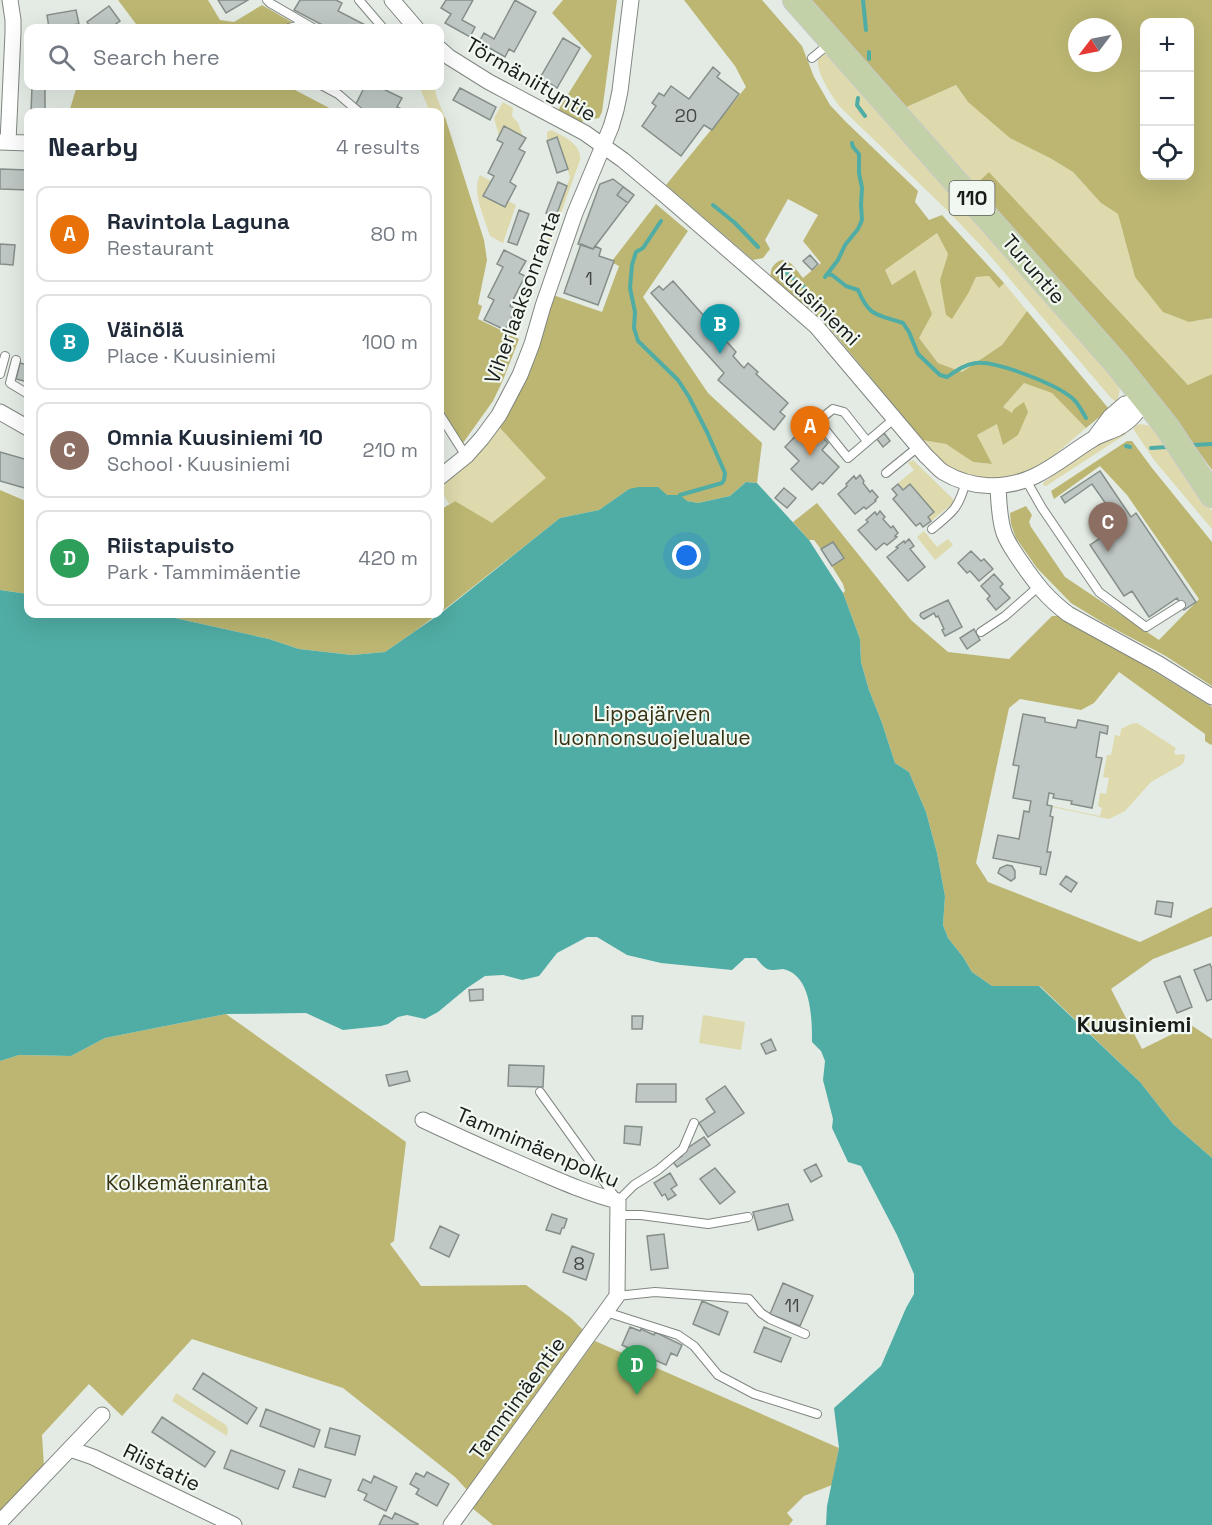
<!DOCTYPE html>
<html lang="en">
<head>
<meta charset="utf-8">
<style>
  :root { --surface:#fff; --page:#f6f6f7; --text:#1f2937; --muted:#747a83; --line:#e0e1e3; --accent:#2563eb }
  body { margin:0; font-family:"Space Grotesk",sans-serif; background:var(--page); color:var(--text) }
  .controls { position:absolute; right:18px; top:18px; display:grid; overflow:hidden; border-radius:12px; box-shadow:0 6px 24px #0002 }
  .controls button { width:54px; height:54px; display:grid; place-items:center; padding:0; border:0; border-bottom:2px solid var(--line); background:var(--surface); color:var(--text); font:30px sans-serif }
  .compass { position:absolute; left:1068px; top:18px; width:54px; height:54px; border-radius:50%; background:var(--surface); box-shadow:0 6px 24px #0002; rotate:238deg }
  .you { position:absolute; left:687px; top:556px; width:21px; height:21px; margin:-15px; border:4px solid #fff; border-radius:50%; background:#1a73e8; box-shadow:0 0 0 9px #1a73e833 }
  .badge { display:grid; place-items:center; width:39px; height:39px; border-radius:50%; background:var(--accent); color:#fff; font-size:20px; font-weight:700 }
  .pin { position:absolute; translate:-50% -50px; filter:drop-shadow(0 2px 3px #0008) }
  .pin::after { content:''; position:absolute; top:32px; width:21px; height:18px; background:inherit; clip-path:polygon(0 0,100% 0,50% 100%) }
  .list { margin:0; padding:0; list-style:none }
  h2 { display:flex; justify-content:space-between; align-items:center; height:78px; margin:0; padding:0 24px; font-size:26px }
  h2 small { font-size:20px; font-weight:400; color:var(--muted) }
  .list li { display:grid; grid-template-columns:39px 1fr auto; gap:18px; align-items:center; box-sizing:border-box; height:96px; margin:0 12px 12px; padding:0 12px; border:2px solid var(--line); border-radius:12px }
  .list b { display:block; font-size:22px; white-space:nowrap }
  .list p { margin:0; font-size:20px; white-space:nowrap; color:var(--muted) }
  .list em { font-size:20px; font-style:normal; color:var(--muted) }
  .icon { flex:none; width:33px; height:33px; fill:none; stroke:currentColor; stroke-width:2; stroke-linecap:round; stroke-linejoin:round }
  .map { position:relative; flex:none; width:1212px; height:1525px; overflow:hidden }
  .search { position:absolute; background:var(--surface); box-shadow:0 6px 24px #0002; left:24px; top:24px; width:420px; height:66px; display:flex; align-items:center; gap:15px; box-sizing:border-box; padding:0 21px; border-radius:12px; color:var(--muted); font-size:22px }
  .panel { position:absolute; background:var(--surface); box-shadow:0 6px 24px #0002; left:24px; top:108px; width:420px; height:510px; border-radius:12px }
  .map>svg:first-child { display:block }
</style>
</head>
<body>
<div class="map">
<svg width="1212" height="1525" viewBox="0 0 1212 1525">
  <rect width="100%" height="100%" fill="#e4ebe4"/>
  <path fill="#dedaad" d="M827,52L1117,380C1121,389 1120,394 1116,402L1111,398L986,251L948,211L840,107C832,96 816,73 818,59Z
    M956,85L968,102L1050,158L1073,172L1101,203L1118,214L1135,277L1189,322L1212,318V374L1188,385L989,172L972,188L902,109Z
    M419,86H434L437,98L445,117L440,119V112H430Z
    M503,102L513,108L512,116L518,123L523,136L504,126L499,136L494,118Z
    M551,130C563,136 582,144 580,160L546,255L542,254L570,177L557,138L547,141V132Z
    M480,175L491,181L508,201L516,205L503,243L490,236C485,219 471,191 480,175Z
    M937,233L948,254L940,280L969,292L976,277L989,276L999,287L1004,283L1027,311L1002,345L962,372L938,363L919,338L915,271L892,285L885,270Z
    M1024,383L1052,392L1086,428L1045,463L1022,474L996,480L966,474L945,464L922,440L946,444L973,462L991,464L977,435L997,424L1012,414L1003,407Z
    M1140,424L1152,426L1196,484L1212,511V529L1154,460L1134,430V426Z
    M500,428L547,478L492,524L455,501L449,504L440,489V484L475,456Z
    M1124,430L1126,431V434L1046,486H1044L1043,484L1044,482L1091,449Z
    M913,460L954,500L952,504L931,521L928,517L934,512L911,484L903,490L898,483L914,470L908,463Z
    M924,531L937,547L948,539L953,545L935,560L917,537Z
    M1137,723L1176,748L1174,752L1176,755L1182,754L1185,755L1184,762L1181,765L1151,782L1125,811L1109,819L1052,807V806L1100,816L1102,808L1098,806L1100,793L1106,794L1109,778L1103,777L1107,755H1111L1115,735L1120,736L1121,729L1131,724Z
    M703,1015L745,1022L741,1050L699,1043Z
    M176,1393L226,1425L228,1430L227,1436L172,1401Z"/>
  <path fill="#bcb672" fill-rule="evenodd" d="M118,0H208L220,20L234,22L262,5L302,28H139Z
    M563,0H617L602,112L599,118L583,121L581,124L557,112L592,56L552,13Z
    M684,0H762L802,46L814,77L830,105L846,122L918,191L915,202L929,220L942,215L1004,283L999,288L989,276L976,277L969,292L952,319L946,315L940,280L948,254L937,233L885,270L892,285L915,270L932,314L919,338L938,363L962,372L1002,345L1027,311L1109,409L1086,428L1052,393L1024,383L1003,407L1012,413L1014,409L1024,402L1028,412L1018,435L1003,445L997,424L977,435L992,464L973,462L946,444L922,440L833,332L771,278C770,272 771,268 775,264C787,252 796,270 803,278L821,263L803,241L818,215L788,199L765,240L770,249L763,258L753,260L666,185L746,87L735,66Z
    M806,0H1212V318L1189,322L1163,312L1135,277L1118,214L1101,203L1073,172L1050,158L1010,138L968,102L956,85L902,109ZM1144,22H1190V176H1144ZM1077,27H1113V63H1077Z
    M77,86H293L295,90L337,112H69Z
    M445,117L484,240L487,260L478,304L482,306L478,319L519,339L503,380L493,401L463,443L440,407V119Z
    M989,172L1188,385L1212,374V470L1169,411L972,188Z
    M656,204L688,231L643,297L708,393L762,443L757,483L746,482L730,496L698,503L686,501L680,495H667L629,489L599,510L560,518L440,613V517L442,515L440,510L455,501L492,523L546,478L500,428L524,383L553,295L602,312L619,266L613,263L614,261H612Z
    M1127,441H1132L1152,468L1212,542V686L1164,655L1107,625L1071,603L1037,568L1016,538L1011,524L1010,513L1026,506L1032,515L1029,522L1031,527L1065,577L1159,640L1199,599L1127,495L1100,466L1054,499L1051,491Z
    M0,490L28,502V594L0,590Z
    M817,503L911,620L948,652L1009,659L1052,616H1065L1212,707V744L1211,745L1205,741V734L1119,672L1094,703L1081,710L1020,699L1009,708L976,863L988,882L1140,942L1212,907V936L1153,959L1111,989L1142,1049L1191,1025L1212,1039V1158L1173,1124L1140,1082L1040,986H992L972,972L963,957L948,938L943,925L945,896L937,853L926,812L909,772L895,763L882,723L869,690L861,662L860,639L843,593L845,591L843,584L821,549L814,540H809L793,522Z
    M157,614H438L414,632L385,652L352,655L299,649L269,639Z
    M226,1014L406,1142L394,1241L390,1244L421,1286L526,1285L571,1318L584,1331L468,1491L455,1477L343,1388L192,1339L122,1416L89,1384L42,1435L44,1467L0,1513V1061L19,1055L71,1056L105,1038Z
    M595,1341L839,1448L832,1485L804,1496L787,1513L793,1520L789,1525H493L472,1508Z"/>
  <path fill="#50ada5" d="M746,482L757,483L809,540L843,593L860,639L861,662L869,690L882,723L895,763L909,772L926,812L937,853L945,896L943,925L948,938L963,957L972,972L992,986H1039L1140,1082L1173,1124L1212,1158V1525H826L827,1506L839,1448L834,1408L881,1366L906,1308L914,1294V1274L897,1235L861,1166L848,1162L832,1128L833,1119L823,1080L825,1061L821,1051L812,1042C812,1020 812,975 783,969C780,969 778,970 774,970C766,971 761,964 756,958H745L732,970L661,963L627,955L597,937H587L557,953L539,976L522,980L503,975L485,976L467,988L438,1012L425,1019L407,1015L398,1017L388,1024L381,1026L343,1030L306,1013L226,1014L105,1038L71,1056L19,1055L0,1061V590L28,594V614H157L269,639L299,649L352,655L385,652L440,614L560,518L599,510L629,489L639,487H658L667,495H680L687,501L698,503L730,496Z"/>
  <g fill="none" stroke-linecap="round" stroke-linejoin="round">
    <path stroke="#50ada5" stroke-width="4" d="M863,0L866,30
      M869,52V59
      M858,98L857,105L865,116
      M713,205L735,223L758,247
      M661,221L643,248L636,252L632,265L630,288L635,312L634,328L638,341L678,380L689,397L707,432L725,473L724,480L722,483L680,495
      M783,270L804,287
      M827,274L832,275L846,286L858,290C870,318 877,314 903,323L909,332L918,354L940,375L947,377C956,371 965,364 976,363C997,361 1063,386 1076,402C1080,407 1083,413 1086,418
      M825,277L838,260L845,245L858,229L862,220L861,205L862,188L859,173V154L853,147L852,143
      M1194,445L1212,444
      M1126,446L1130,447
      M1151,448L1167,447"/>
  </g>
  <path fill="#bec7c3" stroke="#858f8a" stroke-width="1.5" d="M218,0H248L226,13Z
    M300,0H336L342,3L338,11L371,28H328L294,10Z
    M446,0H473L462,20L475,27L470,37L445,23L451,14L441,8Z
    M515,0L536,12L514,52L509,49L505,57L479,42L484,33L494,39Z
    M109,6L120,21L110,28H91L87,22Z
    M76,10L79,24L49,28L47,15Z
    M563,38L580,48L557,88L540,78Z
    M713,67L720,73L717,77L739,94L712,130L704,125L681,156L642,126L656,106L652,103L659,93L664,96L671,86L689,99Z
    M32,86H69V88H45V112H31Z
    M365,86H377L402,98L397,107L409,112H368L355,106Z
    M460,88L496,107L490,120L453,100Z
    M504,126L526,138L519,149L525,152L510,182L516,186L505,207L483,196L494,176L488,173L503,143L497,140Z
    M557,137L568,169L557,173L547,141Z
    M0,169L28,170V190L0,189Z
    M613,179L634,195L593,249L578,244L600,184Z
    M558,182L567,186L556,216L546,213Z
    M623,187L634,195L628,203L617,195Z
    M519,210L529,214L517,245L508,242Z
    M0,244L15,245L13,265L0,264Z
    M581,244L593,249L595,246L601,249L599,256L614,261L598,305L564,293Z
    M504,250L526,261L519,273L525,276L510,306L516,309L505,330L484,320L494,300L488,297L503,267L497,264Z
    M810,255L818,264L812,270L803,261Z
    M673,281L736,352L733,356L741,365L744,368L748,363L758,372L756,374L788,403L780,412L785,416L774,430L718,380L724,373L651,293L659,286L663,290Z
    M20,363L28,365V382L16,379Z
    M808,423L817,431L810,438L812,440L818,433L828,443L822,450L839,467L823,484L820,482L812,490L791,469L799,461L785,447Z
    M884,433L890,441L883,447L877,439Z
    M0,452L28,460V489L0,481Z
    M1100,471L1131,517L1136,513L1196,602L1184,610L1177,598L1149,617L1132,591L1124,596L1090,545L1112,530L1105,520L1113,514L1092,484L1065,503L1061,497Z
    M860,475L864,481L863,483L870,492L872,490L878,497L875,500L876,501L866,509L864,507L855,514L838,494L847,486L846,484L854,476L856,479Z
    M898,484L903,490L910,484L934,512L928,517L931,521L923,527L920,523L916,526L893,499L897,495L892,489Z
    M784,488L796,498L787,508L775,498Z
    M880,511L885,517L883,519L891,528L893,526L898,533L895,536L897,537L887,545L884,543L876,550L858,530L868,522L866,520L875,512L877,515Z
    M909,539L914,546L910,549L925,567L908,581L887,557L898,548L896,547L904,541L905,543Z
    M833,542L844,558L832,566L821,549Z
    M971,551L981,561L984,559L993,569L979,581L970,571L967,573L958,563Z
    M994,574L1003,584L1000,587L1010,598L996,610L987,599L990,596L981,586Z
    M948,600L962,627L945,636L942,630L944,629L938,616L936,617L934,613L924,619L921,617L920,615L921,613Z
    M974,629L980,640L967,649L960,638Z
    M1023,714L1045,718V722L1076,728L1078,720L1108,726L1107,734L1100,732L1096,757L1102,758L1092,808L1071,804L1072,801L1053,798L1054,794L1049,793L1047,805L1052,806L1050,816L1053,817L1047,852H1051L1046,875L1040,874L1041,867L993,858L998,835L1019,839L1024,811L1029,812L1031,801L1013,798L1019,766L1013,765Z
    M1007,865L1012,866L1015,871V878L1011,881L998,873L1000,868Z
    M1066,876L1077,883L1071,892L1060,884Z
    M1157,901L1173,903L1171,917L1155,914Z
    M1210,964L1212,969V999L1207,1001L1194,970Z
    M1180,976L1192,1007L1177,1013L1164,982Z
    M483,989V1000L470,1001L469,990Z
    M632,1016H643L642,1029H632Z
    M771,1039L776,1050L766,1054L761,1044Z
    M509,1065L544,1066L543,1087L508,1086Z
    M407,1071L410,1081L389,1086L386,1075Z
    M637,1084H676V1102H636Z
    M725,1086L744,1113L708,1137L699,1123L715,1112L706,1099Z
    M625,1126L642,1127L640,1145L624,1143Z
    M704,1137L710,1145L677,1167L673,1162L682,1156L680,1153Z
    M816,1164L822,1176L811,1182L804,1170Z
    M715,1168L735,1192L720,1204L700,1179Z
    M670,1173L677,1185L671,1189L676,1195L668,1200L665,1194L662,1196L654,1183Z
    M788,1204L793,1220L758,1230L753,1212Z
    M552,1214L567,1219L564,1228H562L560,1234L546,1230Z
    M440,1226L459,1235L449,1257L430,1248Z
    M664,1234L668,1268L651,1270L647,1236Z
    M572,1246L594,1254L586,1280L563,1272Z
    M783,1283L813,1296L800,1326L770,1314Z
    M702,1301L728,1312L719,1335L693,1324Z
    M630,1327L640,1331L641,1329L654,1335L655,1332L682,1345L677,1356L671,1353L666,1365L622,1345Z
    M764,1327L791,1338L781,1362L754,1352Z
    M203,1373L257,1408L247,1424L193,1389Z
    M266,1409L320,1430L314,1447L260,1426Z
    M162,1417L215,1452L205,1467L152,1432Z
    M330,1428L360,1436L355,1455L325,1447Z
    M231,1450L285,1471L278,1489L224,1468Z
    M299,1469L331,1480L325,1497L293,1487Z
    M427,1472L449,1484L437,1506L416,1494L419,1489L410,1484L416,1473L424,1477Z
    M374,1476L397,1487L386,1511L364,1500L367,1494L358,1490L363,1479L371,1483Z
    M395,1513L418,1524L417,1525H379L384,1515L392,1519Z"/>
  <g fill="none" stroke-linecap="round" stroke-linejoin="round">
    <g stroke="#808680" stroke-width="10">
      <path id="lane" d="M267,0L270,3L313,28
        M359,0L383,28
        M289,28L306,24
        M812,58L829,44
        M323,86L338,94L359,112
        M16,360L10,383L28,394
        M0,374L5,356
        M440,415L466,456
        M867,441L844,412L833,409L818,421L848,458L895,418
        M886,473L918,447
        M1026,480L1042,508L1099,592L1146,627L1181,605
        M932,529C953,512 959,508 966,481
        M981,632L1005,616L1038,587
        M540,1092L618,1201L634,1185L658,1170L683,1149L694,1123
        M618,1215H641L708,1224L748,1217
        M617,1296L655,1292L749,1299L761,1313L770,1319L805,1334
        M606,1312L678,1335L694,1346L718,1375L754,1394L817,1414"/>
    </g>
    <g stroke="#808680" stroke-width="17">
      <path id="street" d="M392,0L416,28
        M440,49L449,57L489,82L585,133L623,160L666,196L816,326L926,456C932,461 937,468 943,472C971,489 1006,490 1035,476C1056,466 1073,451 1093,439C1100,434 1110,432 1118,428C1131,421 1138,411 1146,399
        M0,142L28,143
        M8,142L13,33V20L10,0
        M0,412L28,428
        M1095,437L1110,417L1125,404L1146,399
        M440,477L466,456L482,438L499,415L520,375L532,344L543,306L575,213L611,127L616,110L620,91L631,0
        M998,487C999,503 999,518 1004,533C1008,544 1015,553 1021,562C1036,584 1047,598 1068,614L1159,664L1212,697
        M423,1120C459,1137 495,1153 532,1169C560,1181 589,1194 618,1201L617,1296L451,1525
        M70,1449L93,1457L234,1525
        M0,1522L102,1415"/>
    </g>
    <g stroke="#c8c9c8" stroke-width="26">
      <path id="primary" d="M795,0L1116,363L1167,427L1212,495"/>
    </g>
    <use href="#lane" stroke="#fff" stroke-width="8"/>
    <use href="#street" stroke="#fff" stroke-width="15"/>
    <use href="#primary" stroke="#c2d1a7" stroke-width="24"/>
  </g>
  <g text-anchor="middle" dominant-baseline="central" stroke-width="4.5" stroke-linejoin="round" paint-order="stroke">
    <g font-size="18" fill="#434744">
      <text x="686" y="115">20</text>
      <text x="589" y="278">1</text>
      <text x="579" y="1263">8</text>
      <text x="792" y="1305">11</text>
    </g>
    <rect fill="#f1f8f1" stroke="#5a5e5a" stroke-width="1.5" x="949.5" y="181" width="45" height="34" rx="4.5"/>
    <g font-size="20" font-weight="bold" fill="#1a1c1a">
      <text x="972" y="198">110</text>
    </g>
    <g font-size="21" fill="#1a1c1a" stroke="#f1f8f1">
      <text transform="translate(531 79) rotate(30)">Törmäniityntie</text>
      <text transform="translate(1034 269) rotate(49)">Turuntie</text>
      <text transform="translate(522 297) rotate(-70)">Viherlaaksonranta</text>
      <text transform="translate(818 304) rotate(44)">Kuusiniemi</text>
      <text transform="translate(538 1147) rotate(23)">Tammimäenpolku</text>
      <text transform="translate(517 1398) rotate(-54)">Tammimäentie</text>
      <text transform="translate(162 1467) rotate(26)">Riistatie</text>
    </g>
    <g font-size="21" fill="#373415" stroke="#f1f8f1">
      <text x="652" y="713">Lippajärven<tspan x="652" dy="24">luonnonsuojelualue</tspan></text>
      <text x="187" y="1182">Kolkemäenranta</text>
    </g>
    <g font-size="22" font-weight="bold" fill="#1a1c1a" stroke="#f1f8f1">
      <text x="1134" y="1024">Kuusiniemi</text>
    </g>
  </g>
</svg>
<div class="controls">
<button>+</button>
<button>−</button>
<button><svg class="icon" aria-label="locate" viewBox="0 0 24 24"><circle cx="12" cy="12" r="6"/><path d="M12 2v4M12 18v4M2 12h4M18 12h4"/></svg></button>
</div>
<svg class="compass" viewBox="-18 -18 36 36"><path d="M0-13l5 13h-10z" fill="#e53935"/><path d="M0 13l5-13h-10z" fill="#747a83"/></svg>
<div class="you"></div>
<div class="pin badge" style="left:810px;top:456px;background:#e8710a">A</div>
<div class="pin badge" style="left:720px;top:354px;background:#0f9aa8">B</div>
<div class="pin badge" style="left:1108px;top:552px;background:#8d6e63">C</div>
<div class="pin badge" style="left:637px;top:1395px;background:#2e9e5b">D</div>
<div class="search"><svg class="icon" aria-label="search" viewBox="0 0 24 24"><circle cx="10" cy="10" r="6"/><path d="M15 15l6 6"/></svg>Search here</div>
<section class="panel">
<h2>Nearby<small>4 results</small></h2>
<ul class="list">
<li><span class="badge" style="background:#e8710a">A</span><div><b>Ravintola Laguna</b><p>Restaurant</p></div><em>80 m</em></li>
<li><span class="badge" style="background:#0f9aa8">B</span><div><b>Väinölä</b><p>Place · Kuusiniemi</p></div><em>100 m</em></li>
<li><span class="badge" style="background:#8d6e63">C</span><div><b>Omnia Kuusiniemi 10</b><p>School · Kuusiniemi</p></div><em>210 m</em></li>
<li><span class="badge" style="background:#2e9e5b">D</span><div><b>Riistapuisto</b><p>Park · Tammimäentie</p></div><em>420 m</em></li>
</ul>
</section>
</div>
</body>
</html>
